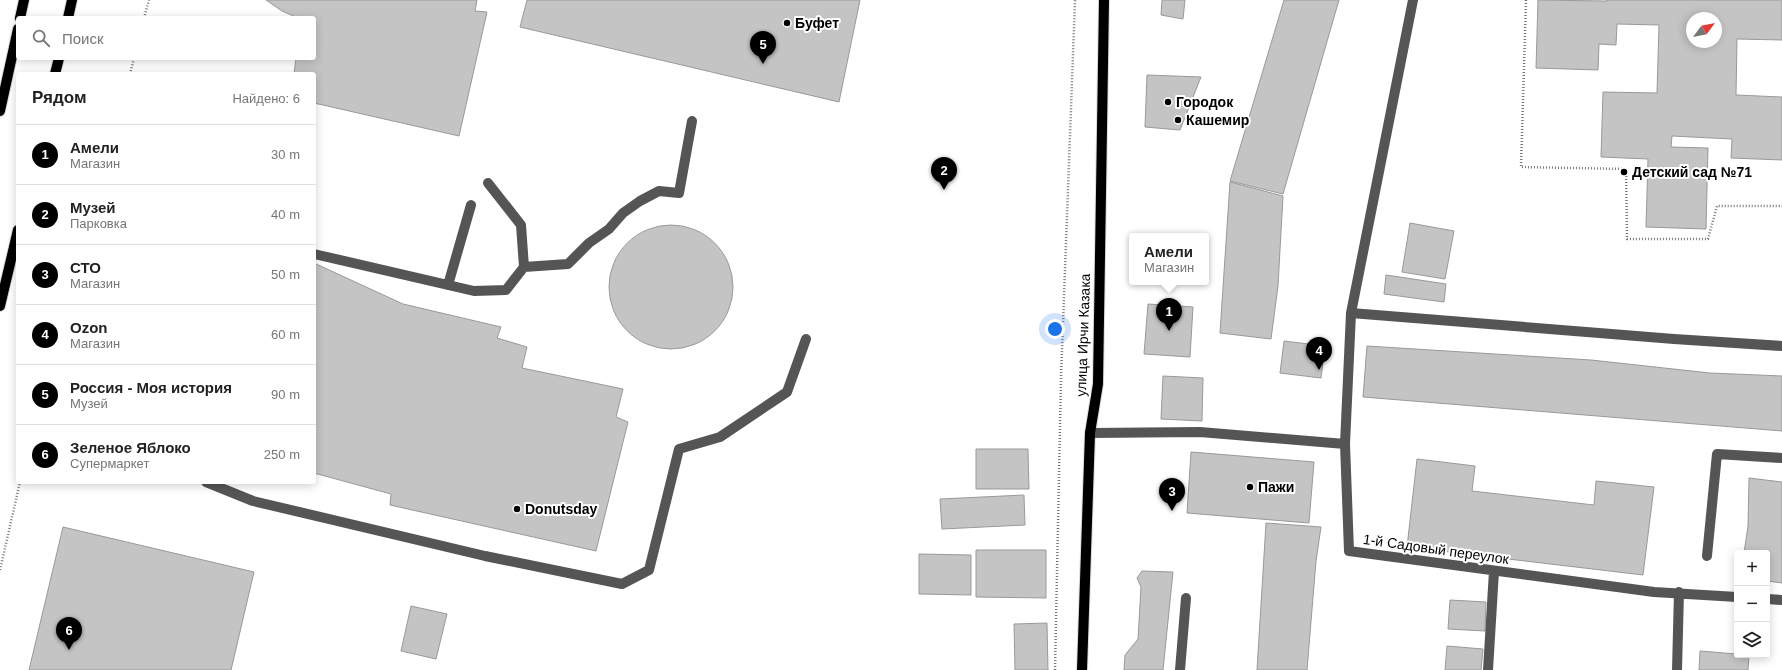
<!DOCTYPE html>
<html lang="ru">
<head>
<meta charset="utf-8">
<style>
  :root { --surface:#fff; --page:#f2f2f2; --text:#222; --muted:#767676; --line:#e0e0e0; --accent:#000 }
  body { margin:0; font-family:Arial,sans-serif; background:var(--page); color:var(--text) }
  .controls { position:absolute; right:12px; bottom:12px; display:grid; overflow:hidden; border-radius:4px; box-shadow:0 2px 10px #0003 }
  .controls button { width:36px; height:36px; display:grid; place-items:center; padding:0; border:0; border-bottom:1px solid var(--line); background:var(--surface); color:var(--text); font:20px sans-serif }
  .compass { position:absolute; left:1686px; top:12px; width:36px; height:36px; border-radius:50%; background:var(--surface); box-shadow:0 2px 10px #0003; rotate:58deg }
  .you { position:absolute; left:1055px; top:329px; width:14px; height:14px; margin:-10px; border:3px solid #fff; border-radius:50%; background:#1a73e8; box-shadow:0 0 0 6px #1a73e833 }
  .badge { display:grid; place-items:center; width:26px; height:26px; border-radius:50%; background:var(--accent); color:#fff; font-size:13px; font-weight:700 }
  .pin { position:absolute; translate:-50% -33px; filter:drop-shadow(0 1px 2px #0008) }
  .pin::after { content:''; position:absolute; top:21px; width:14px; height:12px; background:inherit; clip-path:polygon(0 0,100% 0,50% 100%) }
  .popup { position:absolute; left:1129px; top:233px; width:80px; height:52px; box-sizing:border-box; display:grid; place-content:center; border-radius:4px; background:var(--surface); filter:drop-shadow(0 1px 3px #0005); font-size:13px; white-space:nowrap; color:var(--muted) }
  .popup b { font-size:15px; color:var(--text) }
  .popup::after { content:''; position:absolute; left:50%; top:100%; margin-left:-8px; border:8px solid transparent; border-top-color:var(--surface) }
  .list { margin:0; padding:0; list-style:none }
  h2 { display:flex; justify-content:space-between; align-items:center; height:52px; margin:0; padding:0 16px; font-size:17px }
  h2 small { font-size:13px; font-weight:400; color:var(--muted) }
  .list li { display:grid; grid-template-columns:26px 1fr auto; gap:12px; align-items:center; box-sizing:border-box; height:60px; padding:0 16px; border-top:1px solid var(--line) }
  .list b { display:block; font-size:15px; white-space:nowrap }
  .list p { margin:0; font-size:13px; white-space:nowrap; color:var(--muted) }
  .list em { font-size:13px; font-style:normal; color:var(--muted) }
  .icon { flex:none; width:22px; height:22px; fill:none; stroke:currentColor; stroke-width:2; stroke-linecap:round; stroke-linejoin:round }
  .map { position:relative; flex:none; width:1782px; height:670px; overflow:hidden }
  .search { position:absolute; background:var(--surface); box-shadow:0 2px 10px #0003; left:16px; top:16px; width:300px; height:44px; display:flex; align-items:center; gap:10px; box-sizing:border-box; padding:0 14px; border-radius:4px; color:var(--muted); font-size:15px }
  .panel { position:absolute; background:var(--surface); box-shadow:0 2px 10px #0003; left:16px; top:72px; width:300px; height:412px; border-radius:4px }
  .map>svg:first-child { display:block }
</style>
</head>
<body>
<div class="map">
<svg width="1782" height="670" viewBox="0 0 1782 670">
  <rect width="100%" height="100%" fill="#fff"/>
  <path fill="#c4c4c4" stroke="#999" fill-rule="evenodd" d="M266,0H477L475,11L487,12L459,136L314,103V74H294L296,58H314V18H298L282,11Z
    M527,0H860L839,102L520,27Z
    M1162,0H1185L1183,19L1161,15Z
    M1284,0H1339L1283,194L1230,181Z
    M1538,0L1607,1V0H1782V40L1737,39L1736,95L1782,97V160L1731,158L1732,139L1672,136L1671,147L1708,148L1706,229L1646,227L1648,159L1601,157L1603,92L1657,93L1659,25L1617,24L1616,45L1599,44L1598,70L1536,68ZM1692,18H1716V42H1692Z
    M1147,75L1201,77L1180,130L1145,127Z
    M1230,182L1283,196L1278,286L1271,339L1220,333Z
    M1410,223L1454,231L1445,279L1402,272Z
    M609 287a62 62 0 1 1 124 0a62 62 0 1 1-124 0Z
    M314,263L403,304L501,327L497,338L527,347L522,368L623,389L616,417L628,422L596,551L390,505L391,494L314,473Z
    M1386,275L1446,284L1444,302L1384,294Z
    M1148,304L1193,307L1190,357L1144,354Z
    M1284,341L1325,346L1321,378L1280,373Z
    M1367,346L1591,360L1710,373L1782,376V431L1363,397Z
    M1163,376L1203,378L1202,421L1161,419Z
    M976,449H1028L1029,489H976Z
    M1191,452L1314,462L1309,523L1187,513Z
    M1417,459L1475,466L1472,491L1594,505L1596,481L1654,487L1643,575L1407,547Z
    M1749,478L1782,482V583L1767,581V553H1744L1748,526Z
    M1024,495L1025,525L942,529L940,499Z
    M1266,523L1321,527L1316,561L1307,670H1257Z
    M63,527L254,572L231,670H29Z
    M976,550H1046V598L976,597Z
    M919,554L971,555V595L919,594Z
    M1142,571L1173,572L1163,670H1124L1125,655L1138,639L1141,587L1137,578Z
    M1450,600L1486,602L1485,631L1448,629Z
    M411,606L447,614L436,659L401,651Z
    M1047,623L1048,670H1015L1014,624Z
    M1447,646L1483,649L1481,670H1445Z
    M1700,651L1749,655L1748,670H1699Z"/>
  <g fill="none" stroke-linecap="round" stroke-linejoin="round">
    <g stroke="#dbdbdb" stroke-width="12">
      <path id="major" d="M20,18L24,0
        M68,18L72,0
        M55,74L59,58
        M0,111L18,29
        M0,306L18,230
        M1082,670L1090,433L1098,384L1104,0"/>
    </g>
    <path stroke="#777" stroke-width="2.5" stroke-dasharray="1 2" stroke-linecap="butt" d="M1526,0L1521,167L1626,169L1627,239H1708L1717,206H1782
      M144,18L149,0
      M130,74L134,58
      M0,570L20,482
      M1055,670L1061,378L1075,0"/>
    <path stroke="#555" stroke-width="10" d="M488,183L521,225L524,267
      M314,254L474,291L506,290L524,267L568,264L589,243L609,229L623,213L640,201L659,191L679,193L692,121
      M448,285L471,205
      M1351,313L1674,339L1782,346
      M1090,433L1200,432L1345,444L1349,551L1654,592L1737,597
      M1345,444L1351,313L1413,0
      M206,482L253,501L485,556L622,584L649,570L679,449L720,437L787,392L806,339
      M1707,556L1717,454L1782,458
      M1767,599L1782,600
      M1180,670L1186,598
      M1488,670L1494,571
      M1677,670L1679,592"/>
    <use href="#major" stroke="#000" stroke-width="10"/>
  </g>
  <g fill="#000" stroke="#fff" stroke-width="1.5">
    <circle cx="787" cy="23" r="4"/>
    <circle cx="1168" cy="102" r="4"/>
    <circle cx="1178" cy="120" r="4"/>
    <circle cx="1624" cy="172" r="4"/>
    <circle cx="1250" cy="487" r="4"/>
    <circle cx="517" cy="509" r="4"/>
  </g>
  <g text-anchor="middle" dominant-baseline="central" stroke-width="4" stroke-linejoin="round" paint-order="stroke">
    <g font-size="14" font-weight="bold" fill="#000" stroke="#fff" text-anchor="start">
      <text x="795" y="23">Буфет</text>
      <text x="1176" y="102">Городок</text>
      <text x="1186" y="120">Кашемир</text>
      <text x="1632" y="172">Детский сад №71</text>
      <text x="1258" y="487">Пажи</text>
      <text x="525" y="509">Donutsday</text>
    </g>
    <g font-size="14" fill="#000" stroke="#fff">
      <text transform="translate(1083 335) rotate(-88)">улица Ирчи Казака</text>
      <text transform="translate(1436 549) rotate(8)">1-й Садовый переулок</text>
    </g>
  </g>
</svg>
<div class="controls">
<button>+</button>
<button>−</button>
<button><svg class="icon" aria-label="layers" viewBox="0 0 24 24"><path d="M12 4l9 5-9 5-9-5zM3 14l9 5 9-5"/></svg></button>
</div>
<svg class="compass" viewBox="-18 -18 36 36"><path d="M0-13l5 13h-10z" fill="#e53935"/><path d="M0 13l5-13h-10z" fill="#767676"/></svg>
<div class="you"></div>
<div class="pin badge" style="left:1169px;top:331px">1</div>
<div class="popup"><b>Амели</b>Магазин</div>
<div class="pin badge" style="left:944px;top:190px">2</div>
<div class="pin badge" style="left:1172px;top:511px">3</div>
<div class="pin badge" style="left:1319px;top:370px">4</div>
<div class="pin badge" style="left:763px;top:64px">5</div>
<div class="pin badge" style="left:69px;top:650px">6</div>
<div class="search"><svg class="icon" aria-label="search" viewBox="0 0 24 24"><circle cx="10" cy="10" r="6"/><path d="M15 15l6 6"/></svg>Поиск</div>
<section class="panel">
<h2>Рядом<small>Найдено: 6</small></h2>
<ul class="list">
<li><span class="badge">1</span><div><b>Амели</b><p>Магазин</p></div><em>30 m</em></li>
<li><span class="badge">2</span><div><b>Музей</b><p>Парковка</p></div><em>40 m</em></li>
<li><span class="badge">3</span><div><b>СТО</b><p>Магазин</p></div><em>50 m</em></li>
<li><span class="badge">4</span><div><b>Ozon</b><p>Магазин</p></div><em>60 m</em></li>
<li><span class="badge">5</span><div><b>Россия - Моя история</b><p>Музей</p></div><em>90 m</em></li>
<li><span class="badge">6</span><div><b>Зеленое Яблоко</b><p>Супермаркет</p></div><em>250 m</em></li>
</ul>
</section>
</div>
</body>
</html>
